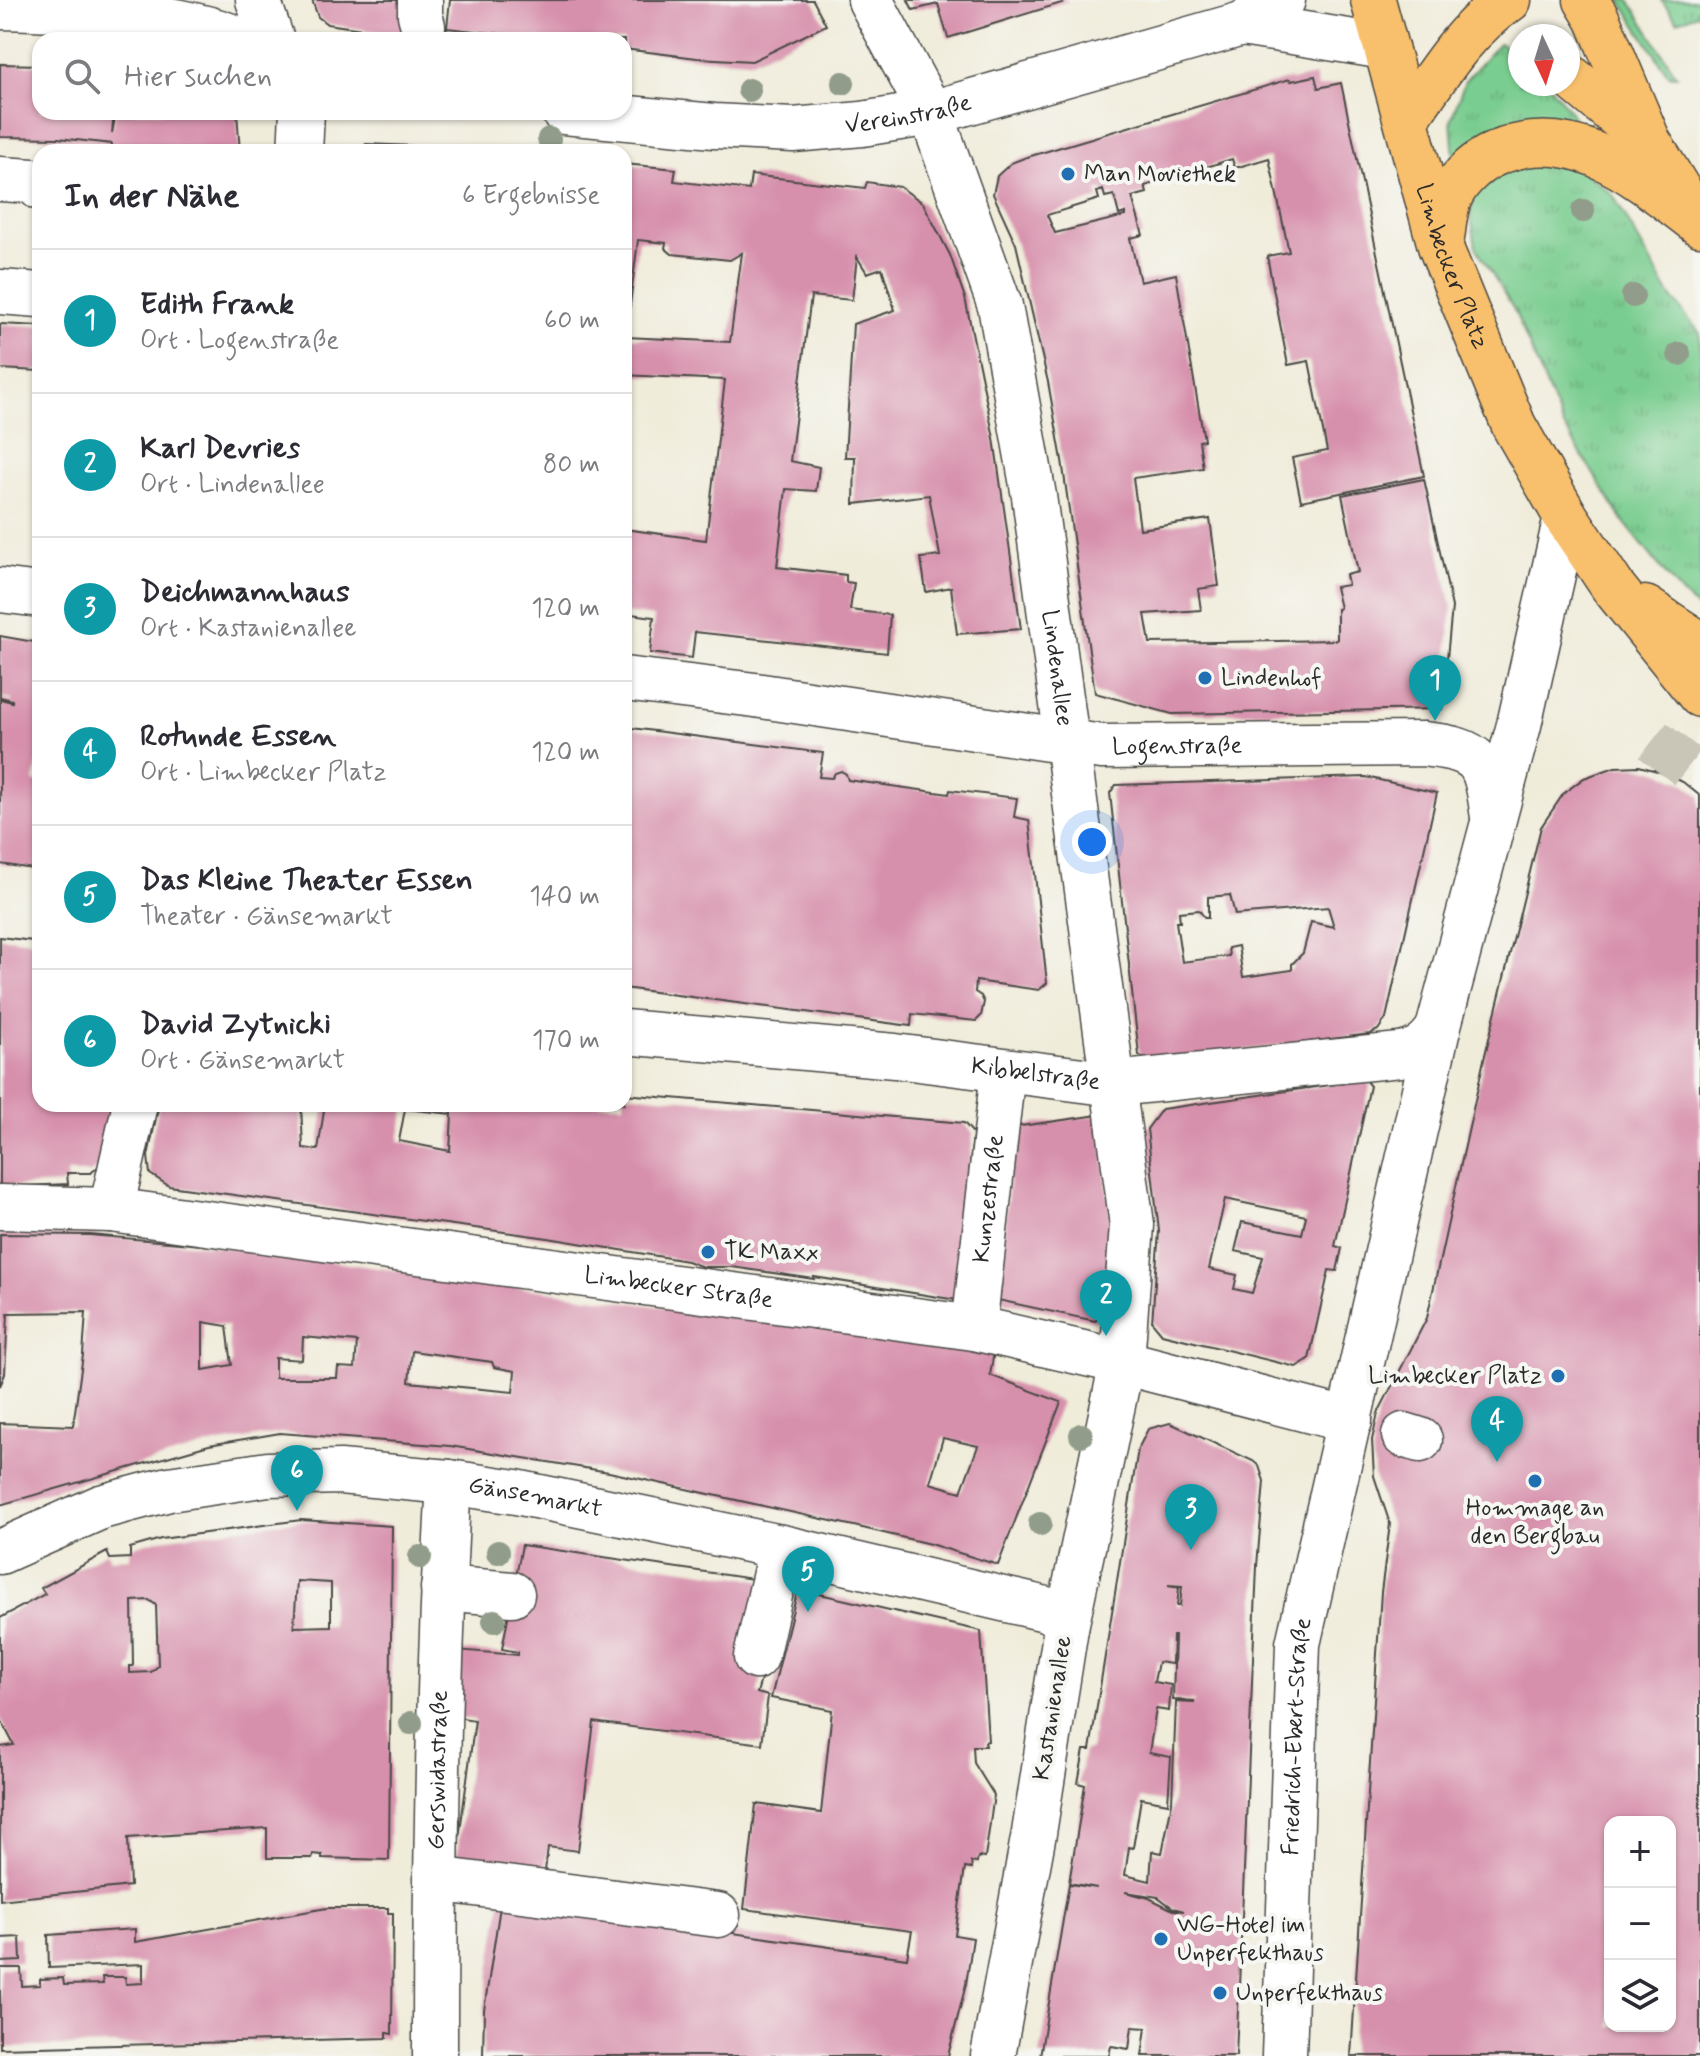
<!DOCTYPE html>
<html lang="de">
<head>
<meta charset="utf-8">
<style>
  :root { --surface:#fff; --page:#f7f7f7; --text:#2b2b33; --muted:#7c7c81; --line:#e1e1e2; --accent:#1f6fb2 }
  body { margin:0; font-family:Mynerve,sans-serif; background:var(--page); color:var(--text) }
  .controls { position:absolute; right:24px; bottom:24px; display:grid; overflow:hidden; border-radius:16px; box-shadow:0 2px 6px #0004 }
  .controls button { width:72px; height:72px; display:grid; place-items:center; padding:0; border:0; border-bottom:2px solid var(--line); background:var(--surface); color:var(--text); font:40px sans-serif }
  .compass { position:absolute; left:1508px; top:24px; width:72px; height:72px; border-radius:50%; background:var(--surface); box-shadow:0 2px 6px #0004; rotate:176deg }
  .you { position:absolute; left:1092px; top:842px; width:28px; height:28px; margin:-20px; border:6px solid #fff; border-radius:50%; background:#1a73e8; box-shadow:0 0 0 12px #1a73e833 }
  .badge { display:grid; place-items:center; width:52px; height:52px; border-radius:50%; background:var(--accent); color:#fff; font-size:26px; font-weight:700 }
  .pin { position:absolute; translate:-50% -66px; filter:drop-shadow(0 2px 4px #0008) }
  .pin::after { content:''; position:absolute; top:42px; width:28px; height:24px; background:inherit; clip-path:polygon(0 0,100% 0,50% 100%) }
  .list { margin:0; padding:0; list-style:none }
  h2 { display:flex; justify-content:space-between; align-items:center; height:104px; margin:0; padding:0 32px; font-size:34px }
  h2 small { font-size:26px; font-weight:400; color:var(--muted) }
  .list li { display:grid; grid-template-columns:52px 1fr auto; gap:24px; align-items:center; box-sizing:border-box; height:144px; padding:0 32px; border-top:2px solid var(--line) }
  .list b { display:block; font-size:30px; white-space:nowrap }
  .list p { margin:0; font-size:26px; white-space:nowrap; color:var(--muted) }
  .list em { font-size:26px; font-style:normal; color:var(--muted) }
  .icon { flex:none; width:44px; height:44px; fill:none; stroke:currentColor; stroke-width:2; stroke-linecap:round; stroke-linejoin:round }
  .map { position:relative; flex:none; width:1700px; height:2056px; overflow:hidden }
  .search { position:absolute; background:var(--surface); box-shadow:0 2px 6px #0004; left:32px; top:32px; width:600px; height:88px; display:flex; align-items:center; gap:20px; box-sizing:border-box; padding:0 28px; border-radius:24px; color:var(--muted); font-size:30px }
  .panel { position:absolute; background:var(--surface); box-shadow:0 2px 6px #0004; left:32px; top:144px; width:600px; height:968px; border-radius:24px }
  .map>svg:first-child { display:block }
</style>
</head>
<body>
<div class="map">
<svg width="1700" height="2056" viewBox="0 0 1700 2056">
  <defs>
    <pattern id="grass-tufts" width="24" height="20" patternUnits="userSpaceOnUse" patternTransform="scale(2)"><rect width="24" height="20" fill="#7acd90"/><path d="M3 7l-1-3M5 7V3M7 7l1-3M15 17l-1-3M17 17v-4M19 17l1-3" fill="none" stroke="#6ab07c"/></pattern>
  </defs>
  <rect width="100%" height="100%" fill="#f6f6f2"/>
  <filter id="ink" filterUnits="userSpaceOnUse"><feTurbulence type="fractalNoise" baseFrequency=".0125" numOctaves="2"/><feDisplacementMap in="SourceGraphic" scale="16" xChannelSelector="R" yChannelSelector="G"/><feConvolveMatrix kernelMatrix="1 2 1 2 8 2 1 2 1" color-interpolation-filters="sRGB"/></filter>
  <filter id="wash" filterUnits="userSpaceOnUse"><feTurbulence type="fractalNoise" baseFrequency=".006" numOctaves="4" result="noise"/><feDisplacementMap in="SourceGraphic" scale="32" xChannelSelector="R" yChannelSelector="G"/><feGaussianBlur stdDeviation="1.8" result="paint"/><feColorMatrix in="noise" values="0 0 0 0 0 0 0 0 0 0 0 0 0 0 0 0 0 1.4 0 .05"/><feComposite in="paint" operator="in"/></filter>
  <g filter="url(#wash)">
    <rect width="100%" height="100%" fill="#f0ecda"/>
    <path fill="url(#grass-tufts)" stroke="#527c5e" stroke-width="2" d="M1620,0H1629L1677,76H1671L1667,73Z
      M1661,0H1700V9L1697,10L1699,14L1677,21Z
      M1499,43L1520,58V84H1548L1567,107L1580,129L1454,160L1451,120L1465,81Z
      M1517,162L1576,166L1613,195L1669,294L1700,333V611L1681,593L1623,521L1563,425L1514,310L1476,247L1471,216L1473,200L1485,183Z"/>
    <g id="blocks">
      <path fill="#d790ac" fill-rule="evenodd" d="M312,0H407L403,35L327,24L318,17Z
        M450,0H813L826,25L752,61L697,58L624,49V40H554L447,28Z
        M908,0H1068V1L948,38L938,4L913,10Z
        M0,64L40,65V112H114L112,133L116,112H237L240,152H111L112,144L58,138L0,137Z
        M1315,76L1318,88L1341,83L1424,476L1301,501L1292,458L1327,451L1309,361L1288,365L1267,256L1289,252L1269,158L1235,168L1232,159L1145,186L1147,193L1132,197L1143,235L1130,238L1140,282L1176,274L1204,440L1199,441L1203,468L1133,478L1140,529L1210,519L1219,586L1198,589L1201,610L1145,614L1150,643L1337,640V609L1340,608L1335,587L1348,585L1346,575L1358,572L1342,495L1424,479L1452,607L1442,709L1172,714L1095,693L1062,460L1048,382L1016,244L993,194L997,176L1011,163L1024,158L1290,79L1291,81ZM1103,190L1105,197L1114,195L1119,215L1125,213V216L1055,233L1047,215L1099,199L1097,192Z
        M366,144L487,149L495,150V152H358Z
        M624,164L676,169L674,181L749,190L751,175L865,188L867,182L900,187L923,203L950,255L965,298L994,438L1021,629L957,634L951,587L926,592L921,558L940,556L929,495L854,504L855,457H845L853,324L895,310L882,268L867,273L857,257L852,300L811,296L790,461L819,467L816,491L786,489L777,567L846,575V582L854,583L850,610L890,615L887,653L695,632L692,658L650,653L654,617L624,613V529L706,540L725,380L624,375ZM638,240L666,243L665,248L672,254L730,260L742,253L730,342L626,337Z
        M0,324L40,326V371L0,369Z
        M0,636L40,643V750L34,782L40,783V870L0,864V699L12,702V700L0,697Z
        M624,727L823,753L819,777L832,778L835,773L841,771L846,774L848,780L949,794L950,790L1017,798L1014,817L1029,820L1047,983L1039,990L976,981L975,992L981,996L984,1002L981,1016L976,1021L912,1014L911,1026L624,988Z
        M1639,766L1657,771L1683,782L1700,796V2056H1351L1381,1592L1390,1524L1374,1476L1372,1440L1378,1413L1427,1318L1485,1055L1541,827L1564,793L1584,778L1615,767ZM1610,1822H1670V2026H1610Z
        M1366,777L1437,793L1386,1018L1378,1030L1370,1034L1151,1062L1139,1055L1110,793L1116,785ZM1230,895L1235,915L1328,907L1334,927L1311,922L1303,953L1292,964V970L1243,977L1238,946L1228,948L1229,956L1182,962L1176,922H1180L1179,912L1199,910L1205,918H1208V897Z
        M0,937L40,942V1104H113L100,1165L91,1173H67L68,1184L0,1187Z
        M1365,1080L1370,1086L1335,1246L1342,1248L1337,1271L1329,1270L1309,1359L1296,1367L1162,1334L1152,1322L1159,1231L1147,1129L1162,1109ZM1225,1199L1306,1216L1302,1234L1242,1222L1235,1251L1263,1257L1252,1293L1234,1289L1237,1275L1209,1269Z
        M624,1094L964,1123L973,1133L957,1300L814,1277V1279L732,1267H703L687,1261L548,1238L169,1186L150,1174L148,1156L159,1104H301L303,1148L318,1150L325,1104H624ZM405,1109L452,1114L450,1151L399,1141Z
        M1099,1115L1112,1230L1107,1312L1095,1321L998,1300L1014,1127Z
        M0,1234L90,1235L224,1247L994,1352L990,1375L1061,1402L998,1565L930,1544L854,1526L609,1472L450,1446L280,1433L209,1445L0,1505V1423L73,1426L83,1355L86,1312L8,1313L5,1374L0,1386ZM203,1322L227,1326L232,1365L203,1370ZM303,1337L357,1342L355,1368L338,1367L337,1378H275V1358L302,1360ZM412,1351L492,1362L494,1367L515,1371L513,1392L409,1382ZM943,1438L978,1446L961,1492L930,1483Z
        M1170,1423L1253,1461L1259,1466L1264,1481L1257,1566L1236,2056H1142L1146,2028L1132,2027L1129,2049L1111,2046L1109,2056H1040L1069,1884L1097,1888L1069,1883L1085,1785L1078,1783L1084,1750H1090L1138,1449L1148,1429ZM1168,1585L1182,1586L1180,1606H1177L1179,1587ZM1173,1636H1175L1173,1700L1194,1701V1703L1176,1702L1172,1803L1162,1853L1152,1851L1150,1881L1125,1875L1129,1847L1133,1848L1141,1798L1168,1803L1171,1757L1149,1753L1156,1709L1169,1711L1171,1685L1154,1682L1158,1662L1172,1664ZM1125,1892L1158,1897L1173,1908L1184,1911L1173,1910L1149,1898Z
        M301,1520L392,1526L389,1860L322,1858V1855L313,1854L312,1858H267V1828L128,1838L130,1886L0,1900V1747L14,1745L0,1718V1618L45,1594L41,1588L107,1552L110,1559L130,1558V1548L161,1539ZM297,1581L331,1583V1626L294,1627ZM149,1600L156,1605L158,1666L151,1672L130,1673V1666H133L132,1601Z
        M522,1545L760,1580L767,1659L757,1693L768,1696L762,1744L594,1722L578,1851L548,1847L545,1871L456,1861L475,1720L456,1717V1650L518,1655V1652L502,1649Z
        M798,1589L981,1631L988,1741L985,1742L986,1746H973L974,1763L994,1795L985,1858L978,1857L977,1863L971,1862L972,1869L965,1868L955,1935L973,1938L966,1984L948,2056H483L484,2010L501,1900L907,1958L912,1931L744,1909L756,1804L821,1813L832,1710L771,1698Z
        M327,1908H388V1913H393L392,2034L387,2033V2038L0,2048V1968H21L22,1986L40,1985V1979L63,1978L64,1985L103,1984L102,1977H125L126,1984L143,1983V1964L49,1968L48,1935L135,1929V1942Z
        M20,1937L21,1961L0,1962V1938Z"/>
    </g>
  </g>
  <g filter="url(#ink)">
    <use href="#blocks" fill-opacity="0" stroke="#494845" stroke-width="2"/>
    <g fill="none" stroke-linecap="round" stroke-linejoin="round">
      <path stroke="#c9c5b7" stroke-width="44" stroke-dasharray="44 22" stroke-linecap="butt" d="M1657,771L1700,716"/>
      <g stroke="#494845" stroke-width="47">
        <g id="minor">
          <path d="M258,0L272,40"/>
          <path d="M420,0V15L423,26"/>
          <path id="s1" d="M870,0L931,113L1000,306L1034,496L1132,1225L1122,1362L1066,1628L1034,1833L993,2056"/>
          <path d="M0,7C71,9 176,12 241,40"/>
          <path d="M1242,24L1385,47"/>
          <path id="s2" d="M564,112L714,126L793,130L862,124L931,113L1242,24L1283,0"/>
          <path d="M300,152L302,112"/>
          <path d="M0,179L33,181L40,188"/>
          <path d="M0,292L40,295"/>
          <path d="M0,590L40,595"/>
          <path id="s3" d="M624,679L755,695L1102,747L1423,744C1483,750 1485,761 1493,817"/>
          <path id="s4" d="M624,1032L895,1056L1114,1084L1400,1055C1418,1052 1428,1044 1438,1029"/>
          <path id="s5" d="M0,1207L111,1210L974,1328L1122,1362L1350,1421"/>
          <path d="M111,1210L135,1104"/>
          <path id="s6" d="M974,1328L1003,1071"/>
          <path d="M1404,1435L1420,1440"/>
          <path id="s7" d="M0,1552L101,1507L169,1489L268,1474L340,1472L449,1482L516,1492L781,1547L1046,1609L1060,1616L1066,1628"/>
          <path d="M443,1588L512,1594"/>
          <path d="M756,1657L781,1547"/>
          <path d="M435,1879L718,1915"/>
          <path id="s8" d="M435,2056C435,1865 438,1673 449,1482"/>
          <path id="s9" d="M1284,2056L1298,1644L1438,1029L1519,725L1566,517"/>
        </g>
      </g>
      <g stroke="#494845" stroke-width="47">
        <g id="major">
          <path id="s10" d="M1373,0L1440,246L1514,426L1566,517L1613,587L1700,695"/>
          <path d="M1586,0L1597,18L1649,142L1688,205"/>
          <path d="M1568,75L1644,138"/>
          <path d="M1406,120C1436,77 1464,29 1509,0"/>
          <path d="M1441,244C1444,229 1444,209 1451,195C1459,178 1478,161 1495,154C1574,119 1640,178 1700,224"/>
          <path d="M1645,608L1700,644"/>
        </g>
      </g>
      <use href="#minor" stroke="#fff" stroke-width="44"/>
      <use href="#major" stroke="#f8bf6c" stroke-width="44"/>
    </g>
    <g fill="#919d8a">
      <circle cx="843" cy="83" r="12"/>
      <circle cx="749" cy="90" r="12"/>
      <circle cx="549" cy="139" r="12"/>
      <circle cx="1583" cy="211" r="12"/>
      <circle cx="1633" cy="296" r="12"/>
      <circle cx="1679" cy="354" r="12"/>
      <circle cx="1081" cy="1435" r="12"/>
      <circle cx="1040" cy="1524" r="12"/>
      <circle cx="498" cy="1552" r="12"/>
      <circle cx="420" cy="1557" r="12"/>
      <circle cx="494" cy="1621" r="12"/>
      <circle cx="411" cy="1723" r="12"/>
    </g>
  </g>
  <g fill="#1f6fb2" stroke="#f6f6f2" stroke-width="3">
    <circle cx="1068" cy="174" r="8"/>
    <circle cx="1205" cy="678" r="8"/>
    <circle cx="708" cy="1252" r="8"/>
    <circle cx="1558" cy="1376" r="8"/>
    <circle cx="1535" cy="1481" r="8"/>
    <circle cx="1161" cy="1939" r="8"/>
    <circle cx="1220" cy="1993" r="8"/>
  </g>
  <g text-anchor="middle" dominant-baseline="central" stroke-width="8" stroke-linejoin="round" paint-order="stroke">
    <g font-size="24" fill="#2b2b2b" stroke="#f6f6f2">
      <text stroke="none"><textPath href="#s2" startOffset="346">Vereinstraße</textPath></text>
      <text stroke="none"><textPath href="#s10" startOffset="278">Limbecker Platz</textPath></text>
      <text stroke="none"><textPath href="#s1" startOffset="700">Lindenallee</textPath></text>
      <text stroke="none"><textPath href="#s3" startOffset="558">Logenstraße</textPath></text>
      <text stroke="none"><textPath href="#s4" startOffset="414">Kibbelstraße</textPath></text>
      <text stroke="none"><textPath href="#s6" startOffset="130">Kunzestraße</textPath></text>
      <text stroke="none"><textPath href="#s5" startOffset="684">Limbecker Straße</textPath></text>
      <text stroke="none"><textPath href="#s7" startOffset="550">Gänsemarkt</textPath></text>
      <text transform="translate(1053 1708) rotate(-81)">Kastanienallee</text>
      <text stroke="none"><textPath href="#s9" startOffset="320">Friedrich-Ebert-Straße</textPath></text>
      <text stroke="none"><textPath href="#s8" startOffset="286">Gerswidastraße</textPath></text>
    </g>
    <g font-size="24" fill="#2b2b2b" stroke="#f6f6f2" text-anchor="start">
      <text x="1084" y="174">Man Moviethek</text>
      <text x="1221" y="678">Lindenhof</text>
      <text x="724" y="1252">TK Maxx</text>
      <text x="1542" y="1376" text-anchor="end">Limbecker Platz</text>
      <text x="1535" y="1508" text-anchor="middle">Hommage an<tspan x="1535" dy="28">den Bergbau</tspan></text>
      <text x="1177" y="1925">WG-Hotel im<tspan x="1177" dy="28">Unperfekthaus</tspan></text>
      <text x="1236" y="1993">Unperfekthaus</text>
    </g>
  </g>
</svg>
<div class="controls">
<button>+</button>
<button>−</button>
<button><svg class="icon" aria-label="layers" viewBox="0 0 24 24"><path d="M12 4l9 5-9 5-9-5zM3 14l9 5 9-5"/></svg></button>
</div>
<svg class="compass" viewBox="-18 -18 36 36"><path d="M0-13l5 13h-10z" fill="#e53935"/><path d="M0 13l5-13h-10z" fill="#7c7c81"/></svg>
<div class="you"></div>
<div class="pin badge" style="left:1435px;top:721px;background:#0f9aa8">1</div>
<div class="pin badge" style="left:1106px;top:1336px;background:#0f9aa8">2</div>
<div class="pin badge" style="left:1191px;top:1550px;background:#0f9aa8">3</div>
<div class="pin badge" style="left:1497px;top:1462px;background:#0f9aa8">4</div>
<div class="pin badge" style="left:808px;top:1612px;background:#0f9aa8">5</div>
<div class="pin badge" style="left:297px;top:1511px;background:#0f9aa8">6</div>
<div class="search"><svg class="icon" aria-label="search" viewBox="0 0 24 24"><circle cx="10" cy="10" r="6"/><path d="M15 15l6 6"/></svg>Hier suchen</div>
<section class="panel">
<h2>In der Nähe<small>6 Ergebnisse</small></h2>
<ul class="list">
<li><span class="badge" style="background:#0f9aa8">1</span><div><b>Edith Frank</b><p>Ort · Logenstraße</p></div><em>60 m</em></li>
<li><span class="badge" style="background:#0f9aa8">2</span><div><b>Karl Devries</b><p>Ort · Lindenallee</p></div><em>80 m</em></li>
<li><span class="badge" style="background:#0f9aa8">3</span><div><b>Deichmannhaus</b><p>Ort · Kastanienallee</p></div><em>120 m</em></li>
<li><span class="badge" style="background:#0f9aa8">4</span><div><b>Rotunde Essen</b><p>Ort · Limbecker Platz</p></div><em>120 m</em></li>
<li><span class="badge" style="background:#0f9aa8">5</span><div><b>Das Kleine Theater Essen</b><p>Theater · Gänsemarkt</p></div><em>140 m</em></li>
<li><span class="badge" style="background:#0f9aa8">6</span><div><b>David Zytnicki</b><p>Ort · Gänsemarkt</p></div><em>170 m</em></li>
</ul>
</section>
</div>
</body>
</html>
